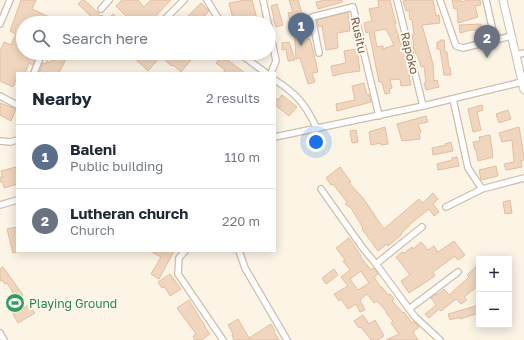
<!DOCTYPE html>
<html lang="en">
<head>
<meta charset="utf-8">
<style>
  :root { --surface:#fff; --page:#f6f6f7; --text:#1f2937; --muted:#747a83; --line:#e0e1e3; --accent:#111827 }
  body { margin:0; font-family:"Golos Text",sans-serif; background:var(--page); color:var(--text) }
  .controls { position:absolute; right:12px; bottom:12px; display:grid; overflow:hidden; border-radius:0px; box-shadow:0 2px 10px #0003 }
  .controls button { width:36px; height:36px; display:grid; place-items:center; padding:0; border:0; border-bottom:1px solid var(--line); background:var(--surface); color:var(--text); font:20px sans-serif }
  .you { position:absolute; left:316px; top:142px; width:14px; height:14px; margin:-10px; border:3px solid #fff; border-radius:50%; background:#1a73e8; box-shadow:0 0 0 6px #1a73e833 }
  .badge { display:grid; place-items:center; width:26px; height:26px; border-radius:50%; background:var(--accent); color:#fff; font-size:13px; font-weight:700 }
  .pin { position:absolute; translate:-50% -33px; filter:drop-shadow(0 1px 2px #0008) }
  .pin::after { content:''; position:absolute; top:21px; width:14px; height:12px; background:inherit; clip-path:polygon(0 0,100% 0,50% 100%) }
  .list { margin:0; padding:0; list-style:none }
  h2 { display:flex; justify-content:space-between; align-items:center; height:52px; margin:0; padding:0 16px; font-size:17px }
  h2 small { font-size:13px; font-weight:400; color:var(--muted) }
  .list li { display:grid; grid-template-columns:26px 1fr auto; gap:12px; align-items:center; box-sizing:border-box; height:64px; padding:0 16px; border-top:1px solid var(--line) }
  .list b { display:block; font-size:15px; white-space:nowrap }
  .list p { margin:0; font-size:13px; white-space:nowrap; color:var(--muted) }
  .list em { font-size:13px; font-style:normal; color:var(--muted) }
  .icon { flex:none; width:22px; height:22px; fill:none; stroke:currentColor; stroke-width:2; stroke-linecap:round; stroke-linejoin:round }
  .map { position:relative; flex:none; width:524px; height:340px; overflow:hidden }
  .search { position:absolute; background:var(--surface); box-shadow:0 2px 10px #0003; left:16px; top:16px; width:260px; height:44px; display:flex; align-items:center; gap:10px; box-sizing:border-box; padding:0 14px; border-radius:22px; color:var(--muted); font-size:15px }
  .panel { position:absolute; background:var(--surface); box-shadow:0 2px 10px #0003; left:16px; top:72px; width:260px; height:180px; border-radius:0px }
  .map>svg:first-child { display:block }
</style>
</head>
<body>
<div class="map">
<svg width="524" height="340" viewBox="0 0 524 340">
  <rect width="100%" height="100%" fill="#fcf5e6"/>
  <path fill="#f1d6bf" stroke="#e3bd9f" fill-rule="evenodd" d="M21,0H36L32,9L49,17L46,23H23V37L22,36L18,46L23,50V53H29L34,56L33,58L35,59L33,65L29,63L25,73H17V77L13,87L0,81V51L4,42L11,45L16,34L10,31Z
    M82,0H84L91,6L101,16L102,15L107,20L113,14L123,23H98L78,4Z
    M122,0H138L144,7L151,0H171L149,23H133L116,6Z
    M245,0H252L258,23H243L242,22L234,23L229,3Z
    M289,0H298L302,13H304L306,18L290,22L288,13L293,12Z
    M325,0H342V2L318,9L316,2Z
    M378,0H390L396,24H394L399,36H398L405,56L411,85L401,86L400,79L390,80L392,88L389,89L390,93L385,94L382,82H379L369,32L366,33L364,23L372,21L369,9L379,7ZM386,29L394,45L383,49V46L377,47L374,31Z
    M408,0H433L436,16L439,15L440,23L422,25L433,64L434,81L437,80L439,87L426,90L424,83H426L424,66L421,67L417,54H416L413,46H414L412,35H414L412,19L410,20L409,10L406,11L403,1Z
    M452,0H461V2L469,0H480L481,5L475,6L478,17L458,23L457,8L454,9Z
    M201,3L209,11L198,23H181Z
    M277,4L283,25L276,27L273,19H274L271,6Z
    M348,12L350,31L337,33L338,48L326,50L322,26L319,27L317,20Z
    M481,24V30H471L460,33L459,25Z
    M294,26H306L307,39H310L313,50L318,72L312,73L315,82L308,84L300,58L296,59Z
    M440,40H444L445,52H447L449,68L450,67L451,75H444L440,49H437V42H440Z
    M289,42L295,60L288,61L286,49L282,50V43Z
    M357,49L360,71L345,73L333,76L331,66L346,63L344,51Z
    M55,53L66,59L59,73H39L43,63L46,64L47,61L50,63Z
    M135,53H183L191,60L181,72L173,65L171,66L161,56L148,71L132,56Z
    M222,56L237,67L245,73H223L225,70L216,63Z
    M364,83L367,95L369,94L371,102L337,111L336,104L355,100L352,86Z
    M282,95L297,107L289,116L275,105V97L278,100Z
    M0,103L16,109L11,121L0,115Z
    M482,105L483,110L477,112L481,130L473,132L468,109Z
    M508,110L511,119L499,123L496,114Z
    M426,116L428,122L418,124L421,132L419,133L420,139L402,141L397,124Z
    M385,127L388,144L381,145V143L371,145L369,132Z
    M519,127L524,156V160L521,161L522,167L506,170L504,164L514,162L512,140L502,142L499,133Z
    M356,130L358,142L352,143L350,131Z
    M490,135L493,157L478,161L476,149L475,150L473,142L480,141L479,137Z
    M451,142L453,151L433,155L432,148L446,145L445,144Z
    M457,157L459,166L438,170L437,164L452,160V158Z
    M496,166L498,176L481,180L479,170Z
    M16,167L17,184L4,188L3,182H0V177H3L1,171Z
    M340,167L351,182L349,183L363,198L384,229L419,199L423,203L433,193L438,199L433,204L439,212L434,216L429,209L410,224V225L401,233L402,234L394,241L388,246L387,244L378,251L362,229L363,228L351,208L345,204L347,202L333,184L331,185L326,178Z
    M510,200L512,213L505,214L503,202Z
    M17,227V252L13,253L7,229Z
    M349,238L361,256H360L371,270L374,268L378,274L374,277L381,288L382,287L388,295L390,294L394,299L392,301L403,313L404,312L412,323L414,322L419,327L413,332L418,340H386L399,334L391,323L393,321L386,313L387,312L377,301L374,303L367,294L360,300L365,310L360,312L356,304L348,309L341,299L339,301L334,294L348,286L341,277L350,270L343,261L345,260L336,248ZM361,271L369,283L358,290L350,279Z
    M454,241L465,255L458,260L455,256L433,272L435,276L409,293L401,281L410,275L396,257L402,252L404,253L412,247L413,249L421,242L428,250L434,246L438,252Z
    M150,251H174L159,279L151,274L161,257Z
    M3,267L23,295L17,299L7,283L5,284L2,280L0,281V269Z
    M476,267L479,271V285L464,297L467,300L461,304L456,299L441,311L439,309L429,318L425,314L436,305L431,298L436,294L437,295L444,289L449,295L469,277L467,275Z
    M334,269L338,275L326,284L322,278Z
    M170,274L181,289L170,296L165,287L162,288L158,282Z
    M189,300L201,320L205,325L204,326L210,334L201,340H195L193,336L196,334L177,308Z
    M29,305L35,313L18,323L13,314Z
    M479,305V313L460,319V317L450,320L448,314Z
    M363,315L369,324L375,320L384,336L378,340H371L361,327L359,328L354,321Z
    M238,319L249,338L271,324L275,331L274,332L279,340H234L232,335L233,334L228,325Z"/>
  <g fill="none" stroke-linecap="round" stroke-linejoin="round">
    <g stroke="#cdbdad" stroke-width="8">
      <path id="minor" d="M207,0L221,23
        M263,0L268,23
        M397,0L423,106
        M440,0L456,46L463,48L512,36
        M486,0L495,40
        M101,9L109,0
        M161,23L184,0
        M0,24L10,0
        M269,26L276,61L271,73
        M239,53L266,73
        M319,53L312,17L353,7L379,116
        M516,55L524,53
        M34,73L42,53
        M275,80C297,94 306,105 317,129
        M0,96L17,105
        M453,99L468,168L482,189
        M275,137L423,106L522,82
        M0,141L10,142L17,140
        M321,189L362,247L376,264L415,317L440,340
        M0,205L17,200
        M446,207L482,189L524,178
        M185,251L179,258L178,274L223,340
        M239,251L245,268L287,340
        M376,264L422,227
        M409,309L458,272
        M0,333L4,340"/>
    </g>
    <g stroke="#cdbdad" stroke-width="9">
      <path id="tertiary" d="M503,0L524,90"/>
    </g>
    <use href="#minor" stroke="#fff" stroke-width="5.5"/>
    <use href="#tertiary" stroke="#fff" stroke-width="7"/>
  </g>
  <defs>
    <g id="stadium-disc" transform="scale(1)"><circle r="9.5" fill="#2e9e5b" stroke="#fff9ed"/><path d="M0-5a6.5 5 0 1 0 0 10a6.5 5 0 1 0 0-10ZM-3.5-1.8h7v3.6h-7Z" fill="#fff"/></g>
  </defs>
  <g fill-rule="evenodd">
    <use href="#stadium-disc" x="15" y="303"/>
  </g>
  <g text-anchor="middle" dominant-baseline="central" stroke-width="4" stroke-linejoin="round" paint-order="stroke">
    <g font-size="12" fill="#755d4b" stroke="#fff9ed">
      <text transform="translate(359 35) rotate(77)">Rusitu</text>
      <text transform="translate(410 53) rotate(76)">Rapoko</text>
    </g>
    <g font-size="12" fill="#27864d" stroke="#fff9ed" text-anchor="start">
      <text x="29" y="303">Playing Ground</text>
    </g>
  </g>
</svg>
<div class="controls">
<button>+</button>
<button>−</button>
</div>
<div class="you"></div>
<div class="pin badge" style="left:301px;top:46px;background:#5c6f8a">1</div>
<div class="pin badge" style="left:487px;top:58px;background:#6b7280">2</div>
<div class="search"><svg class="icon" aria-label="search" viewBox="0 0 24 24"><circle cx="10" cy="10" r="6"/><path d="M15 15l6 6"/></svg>Search here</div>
<section class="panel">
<h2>Nearby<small>2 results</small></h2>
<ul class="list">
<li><span class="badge" style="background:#5c6f8a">1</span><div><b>Baleni</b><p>Public building</p></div><em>110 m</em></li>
<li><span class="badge" style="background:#6b7280">2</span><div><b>Lutheran church</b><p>Church</p></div><em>220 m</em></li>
</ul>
</section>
</div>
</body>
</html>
